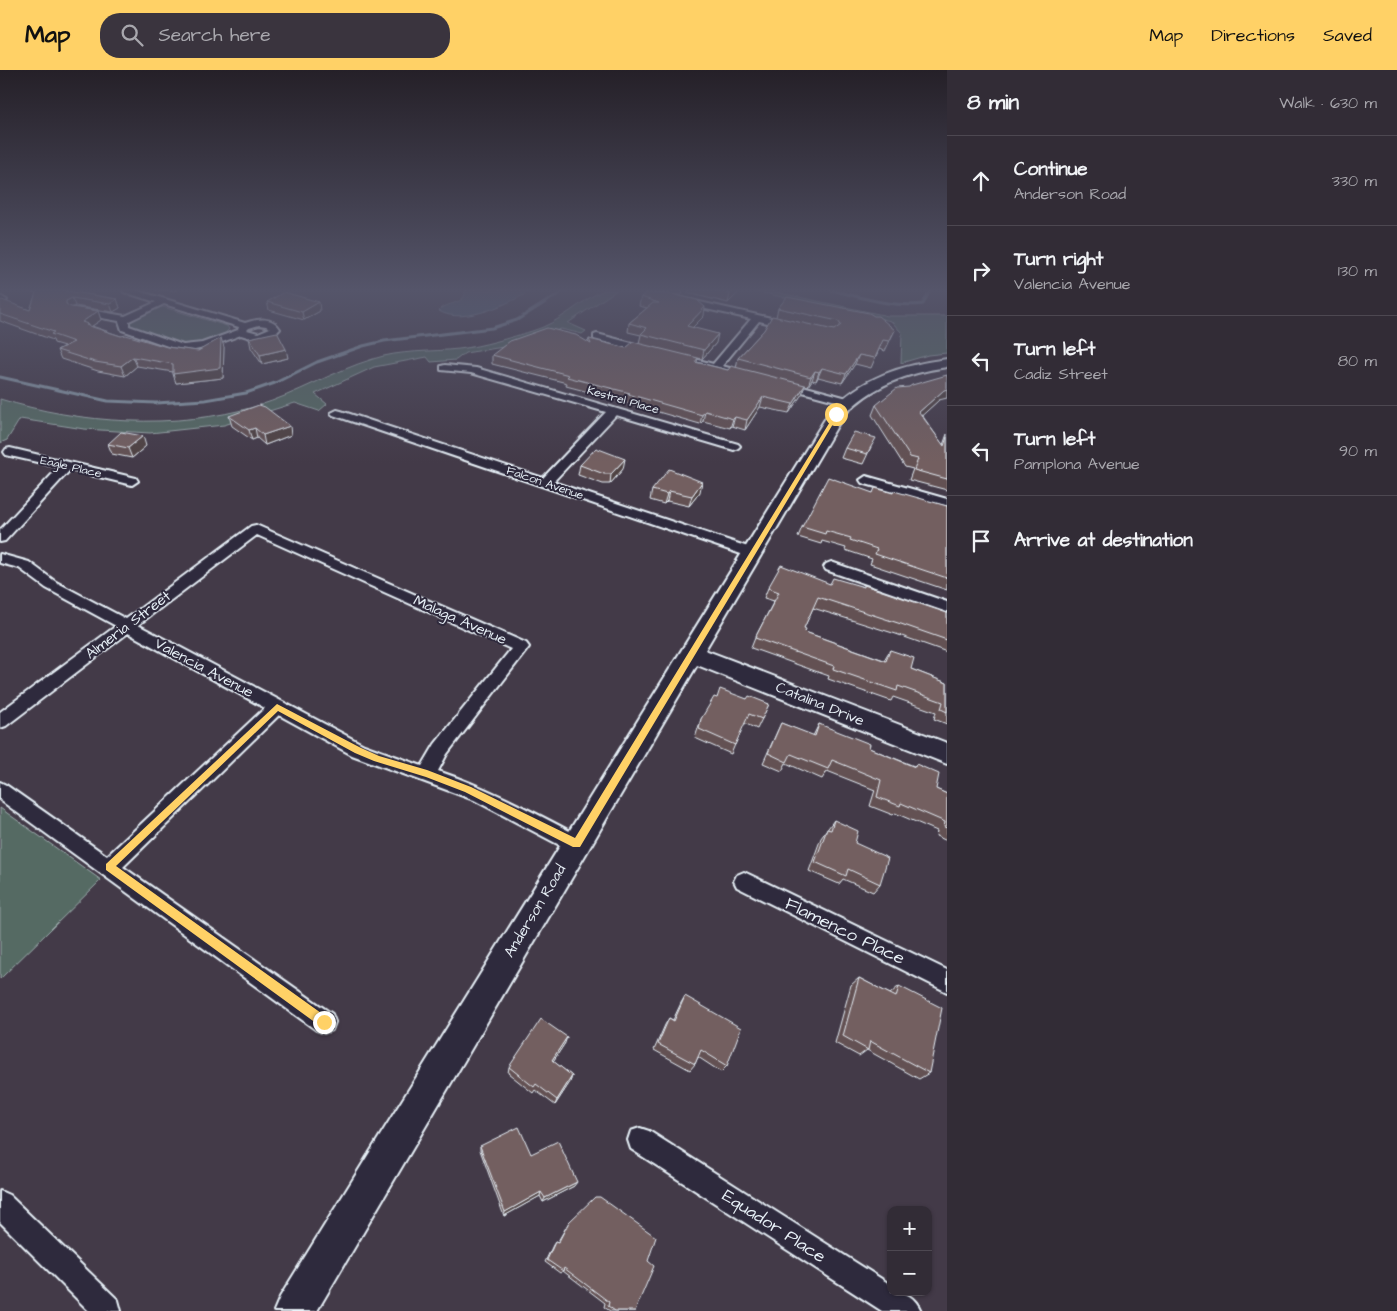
<!DOCTYPE html>
<html lang="en">
<head>
<meta charset="utf-8">
<style>
  :root { --surface:#322c36; --page:#3a343e; --text:#f1f3f6; --muted:#a8a7ad; --line:#4d4851; --accent:#ffd166 }
  body { margin:0; font-family:"Architects Daughter",sans-serif; background:var(--page); color:var(--text) }
  .controls { position:absolute; right:15px; bottom:15px; display:grid; overflow:hidden; border-radius:10px; box-shadow:0 1px 4px #0004 }
  .controls button { width:45px; height:45px; display:grid; place-items:center; padding:0; border:0; border-bottom:1px solid var(--line); background:var(--surface); color:var(--text); font:25px sans-serif }
  .stop { position:absolute; width:15px; height:15px; margin:-11px; border:4px solid #ffd166; border-radius:50%; background:#fff }
  .stop.end { background:#ffd166; border-color:#fff; box-shadow:0 1px 5px #0008 }
  .list { margin:0; padding:0; list-style:none }
  h2 { display:flex; justify-content:space-between; align-items:center; height:65px; margin:0; padding:0 20px; font-size:21px }
  h2 small { font-size:16px; font-weight:400; color:var(--muted) }
  .list li { display:grid; grid-template-columns:32px 1fr auto; gap:15px; align-items:center; box-sizing:border-box; height:90px; padding:0 20px; border-top:1px solid var(--line) }
  .list b { display:block; font-size:19px; white-space:nowrap }
  .list p { margin:0; font-size:16px; white-space:nowrap; color:var(--muted) }
  .list em { font-size:16px; font-style:normal; color:var(--muted) }
  .icon { flex:none; width:28px; height:28px; fill:none; stroke:currentColor; stroke-width:2; stroke-linecap:round; stroke-linejoin:round }
  .map { position:relative; flex:none; width:947px; height:1241px; overflow:hidden }
  header { display:flex; align-items:center; gap:30px; box-sizing:border-box; height:70px; padding:0 25px; background:var(--accent); color:#111 }
  header strong { font-size:24px }
  nav { display:flex; gap:28px; margin-inline-start:auto; font-size:18px }
  .search { width:350px; height:45px; background:var(--page); display:flex; align-items:center; gap:12px; box-sizing:border-box; padding:0 18px; border-radius:20px; color:var(--muted); font-size:19px }
  main { display:flex }
  aside { flex:1; background:var(--surface) }
  .map>svg:first-child { display:block }
</style>
</head>
<body>
<header>
<strong>Map</strong>
<div class="search"><svg class="icon" aria-label="search" viewBox="0 0 24 24"><circle cx="10" cy="10" r="6"/><path d="M15 15l6 6"/></svg>Search here</div>
<nav><a>Map</a><a>Directions</a><a>Saved</a></nav>
</header>
<main>
<div class="map">
<svg width="947" height="1241" viewBox="0 0 947 1241">
  <rect width="100%" height="100%" fill="#433a48"/>
  <filter id="ink" filterUnits="userSpaceOnUse"><feTurbulence type="fractalNoise" baseFrequency=".02" numOctaves="2"/><feDisplacementMap in="SourceGraphic" scale="10" xChannelSelector="R" yChannelSelector="G"/><feConvolveMatrix kernelMatrix="1 2 1 2 8 2 1 2 1" color-interpolation-filters="sRGB"/></filter>
  <g filter="url(#ink)">
    <path fill="#546a64" stroke="#9eaeae" d="M604,220H617L568,253L586,261L582,264L561,259L510,276L465,283L456,290L431,292L427,287L374,297L315,324L327,334L319,341L295,333L224,355L150,363L84,359L20,349L7,370L0,373V329C81,354 175,360 257,336C297,324 333,301 373,289C400,280 430,282 459,279C483,276 509,268 532,261C560,253 578,232 604,220Z
      M750,220H766L888,246H947V283L928,285L901,293L902,263L891,251Z
      M163,237L227,256L229,259C220,271 200,276 186,275C176,275 139,262 129,257L128,253L130,250L153,239Z
      M0,738L101,810L0,909Z"/>
    <path fill="#4b6474" stroke="#8a9ca9" d="M465,220H533C511,232 464,256 439,241C446,231 466,236 465,220Z"/>
    <g fill="none" stroke-linecap="round" stroke-linejoin="round">
      <path stroke="#8a9ca9" stroke-width="3" d="M831,220C861,227 892,238 923,234L930,220
        M0,307L108,331L156,333L205,330L246,323L275,313L317,292L363,276L384,271L492,258L517,250L565,220"/>
      <g stroke="#e8f1f8" stroke-width="4">
        <path id="street" d="M123,220H135L245,253C258,249 272,246 280,259L275,264L263,268L254,269L241,265L209,277L190,281L179,280L122,260L119,251L79,244L74,241L79,238L125,246L156,232L124,222ZM164,234L239,257L238,260L202,273L183,275L129,256V251ZM259,255L266,256L270,258L258,263L247,260L249,258Z
          M0,226L7,230L0,234Z
          M682,228L789,252L794,255L789,258L759,251L722,296L737,300L738,302L737,304L733,305L673,289L672,287L677,284L713,294L751,249L679,233V229Z
          M597,264L655,279L656,281L651,284L594,269V265Z
          M445,295L476,298L738,374L740,376L738,378L734,380L616,345L553,412L757,480L759,483L757,486H747L333,345L331,343L337,340L341,341L543,408L606,342L471,303L441,300V296Z
          M784,311L851,329L852,331L847,334L780,316L779,314Z
          M10,378L136,408L138,411L132,415L70,400L5,471L0,472V460L59,397L6,385L4,382L6,379Z
          M866,406L947,429V437L862,413L860,410Z
          M256,455L526,573L529,577L526,581L447,684L438,701C489,718 535,743 583,768L586,774L583,780L576,782L569,780L474,730L352,685L279,645L123,797L332,944L335,952L332,960L324,963L316,960L0,730V712L6,715L107,786L265,638L128,563L6,656L0,658V642L116,556L46,518L19,498L0,493V484L29,492L56,512L126,549L251,456ZM257,465L511,579L435,674L422,696L364,675L138,555Z
          M831,492L947,532V542L826,500L824,497L826,494Z
          M744,802L947,900V922L737,817L734,811L737,805Z
          M640,1058L649,1061L891,1215V1222C906,1222 915,1227 921,1241H882L631,1079L628,1070L631,1061Z
          M0,1121L9,1125L118,1230L121,1241H89L0,1152Z"/>
      </g>
      <g stroke="#e8f1f8" stroke-width="4">
        <path id="secondary" d="M947,289V297C906,303 871,316 843,346L705,580L947,673V694L697,595L317,1241H274L280,1227L830,341C862,307 902,295 947,289Z"/>
      </g>
      <use href="#street" fill="#2f2a3d" fill-rule="evenodd"/>
      <use href="#secondary" fill="#2f2a3d" fill-rule="evenodd"/>
    </g>
    <path fill="#635153" stroke="#e8f1f8" d="M24,220H61L117,229L120,238L113,242L75,236L73,237L98,241L101,250L92,256L121,266L167,277L198,281L224,277L223,308L176,313L173,302L137,296L125,306L98,301L61,289L57,280L64,276L54,273L53,270L0,251V231L30,240L36,223Z
      M655,220H683L682,225H676L704,246L693,257L716,273L702,289L698,288L697,292L728,300L736,298L738,288L776,247L778,238L895,260L885,281L879,279L871,298L855,294L842,313L818,307L816,311L812,310L808,316L805,315L802,324L789,343L760,337L745,360L732,356L730,358L703,351L700,354L627,333V332L566,316L567,313L492,294V285L588,272L589,269L626,278L639,273L641,265L628,262L629,253L647,238L639,236L641,227L655,223Z
      M689,220H739V222L728,233L688,223Z
      M267,232L320,241L304,250L269,240Z
      M249,268L288,288L262,294L251,278Z
      M939,330L922,345L943,375L947,364V420L909,410L913,399L905,397L872,345L876,335Z
      M229,346L291,365L265,375L257,368L252,370L232,356Z
      M108,374L146,376L132,388L112,384Z
      M871,377L863,394L841,388L845,378Z
      M580,395L623,399L610,414H603L578,405Z
      M652,420L700,422L689,436L667,431L664,434L650,430Z
      M873,423H893L947,436V520L870,494L872,489L845,480L846,478L822,471L821,474L798,467L802,457Z
      M830,514L947,543V582L896,564L813,538L804,558L805,562L884,590L890,580L911,599L947,613V654L934,649L936,642L893,627L891,631L828,609L829,606L751,578L755,568L774,531L764,528L768,518Z
      M717,628L747,629L769,634L757,659L744,653L731,684L695,668L701,649Z
      M781,653L813,666L819,654L869,678L914,696L916,694L936,719L947,724V771L936,766L937,761L895,743L893,745L870,736L875,720L827,701L822,709L786,693L782,701L763,693Z
      M834,750L855,773L880,814L873,822L843,809L839,814L809,801L821,768Z
      M859,908L890,924L899,916L929,1003L919,1009L867,980L859,986L835,973L851,915Z
      M685,926L727,996L721,1002L698,987L695,994L690,1000L654,980L665,955L669,948L673,950L681,933Z
      M565,973L553,991L572,1006L570,1012L555,1035L535,1020L533,1023L508,1003L509,997Z
      M480,1076L531,1084L574,1116L543,1132L540,1126L504,1146L480,1080Z
      M569,1152L648,1191L635,1241H610L604,1237L605,1233L563,1201L560,1203L545,1192L553,1175L555,1172L557,1173Z"/>
    <path fill="#504243" stroke="#e8f1f8" d="M155,220H177L156,221Z
      M734,220H739V222L728,233L730,224Z
      M72,228L75,236L69,239L66,234V231Z
      M117,229L120,238L113,242L110,234Z
      M319,232L320,241L304,250L302,242Z
      M705,237L704,246L685,265L687,256Z
      M98,241L101,250L89,258L82,252Z
      M718,264L716,273L702,289L704,280Z
      M221,268L224,277L223,308L176,313L173,304Z
      M286,279L288,288L262,294L260,285Z
      M859,285L855,294L842,313L846,304Z
      M133,287L137,296L125,306L121,296Z
      M822,298L818,307L816,311L819,302Z
      M815,301L812,310L808,316L811,307Z
      M805,315L802,324L789,343L793,334Z
      M947,319V328L939,330L915,352L919,342L944,320Z
      M763,327L760,337L745,360L747,350Z
      M705,341L703,351L700,354L702,345Z
      M735,347L732,356L730,358L733,349Z
      M290,356L291,365L265,375L263,365Z
      M255,358L257,368L252,370L249,360Z
      M143,366L146,376L132,388L128,378Z
      M625,389L623,399L610,414L611,404Z
      M702,412L700,422L689,436L692,426Z
      M669,421L667,431L664,434L667,424Z
      M567,967L565,973L550,996L552,990Z
      M572,1006L570,1012L555,1035L557,1030Z
      M577,1112L574,1116L543,1132L545,1128Z
      M541,1122L540,1126L504,1146L505,1142Z"/>
    <path fill="#735e60" stroke="#e8f1f8" d="M37,220H61L117,229L110,234L72,228L66,231V234L71,237L98,241L82,252L88,254L86,255L121,266L126,265L167,277L198,281L221,268L220,298L173,304V294L133,287L121,296L95,292L57,280L74,272L51,264L54,262L0,244V231L2,230L30,240Z
      M712,220H734L730,224Z
      M284,222L319,232L302,242L267,232Z
      M646,223L672,224L697,230L705,237L687,256L718,264L704,280L641,264L647,258L629,253L653,233H659L641,227Z
      M787,227L869,243L874,246H878L895,260L889,271L883,270L875,288L859,285L846,304L822,298L819,302L815,301L811,307L738,288L764,260L772,246L834,260L841,255L838,251L778,238Z
      M547,258L576,265L591,274L589,269L626,278L633,272L698,288L695,292L728,300L731,296L805,315L793,334L763,327L747,350L735,347L733,349L705,341L702,345L628,324L630,323L567,307L569,305L492,285L510,271Z
      M277,262L286,279L260,285L249,268Z
      M947,305V319L944,320L919,342L944,376L947,367V409L914,400L918,389L910,387L876,335L897,318L909,317L912,315Z
      M259,335L265,337L290,356L263,365L255,358L249,360L229,346Z
      M121,362L143,366L128,378L108,374Z
      M854,362L876,368L867,384L845,378Z
      M596,378L625,389L611,404H604L580,395Z
      M669,399L702,412L692,426L669,421L667,424L652,420Z
      M828,407L873,423L875,418L893,423L894,421L947,436V508L875,484L877,479L850,470L851,468L826,461L825,464L802,457Z
      M781,495L830,514L833,508L864,517V515L947,543V570L901,554L818,527L804,558L806,559L805,562L886,591L890,580L914,588L911,599L947,613V642L941,639L943,632L898,616L897,621L833,599L834,596L755,568L779,522L768,518Z
      M720,619L747,629L749,626L769,634L762,649L749,644L735,675L699,659L701,649L714,627L717,628Z
      M781,653L815,666L819,654L870,674L869,678L915,697L916,694L939,704L936,719L947,724V758L944,757L945,752L901,733L900,736L877,727L881,710L832,690L828,699L791,684L787,692L768,683Z
      M834,750L858,761L855,773L888,788L880,814L848,799L846,806L815,792L827,759L831,760Z
      M859,908L896,927L899,916L942,938L929,1003L870,971L868,980L843,966Z
      M685,926L741,958L727,996L701,980L695,994L658,974L669,948L674,951Z
      M541,949L567,967L552,990L572,1006L557,1030L536,1014L534,1017L509,997Z
      M519,1057L531,1084L558,1071L577,1112L545,1128L541,1122L505,1142L480,1076Z
      M595,1127H600L656,1167L648,1191L654,1196L635,1241H615L608,1236L609,1232L564,1198L563,1201L547,1190L555,1172L558,1173L569,1152Z"/>
  </g>
  <linearGradient id="sky" x2="0" y2="1"><stop stop-color="#252028"/><stop offset="0.56" stop-color="#55556a"/><stop offset="1" stop-color="#55556a" stop-opacity="0"/></linearGradient>
  <rect width="947" height="393" fill="url(#sky)"/>
  <path fill="#ffd166" d="M836,342L839,344L580,777H573L465,722L426,707L374,691L355,683L278,641L116,796L328,948L330,952L328,956L324,957L320,956L106,800V794L277,634L361,678L379,686L427,700L471,717L575,768Z"/>
  <g text-anchor="middle" dominant-baseline="central" stroke-width="4" stroke-linejoin="round" paint-order="stroke">
    <g font-size="12" fill="#e8f1f8" stroke="#2f2a3d">
      <text transform="translate(623 330) rotate(16)">Kestrel Place</text>
      <text transform="translate(71 397) rotate(13)">Eagle Place</text>
      <text transform="translate(545 413) rotate(19)">Falcon Avenue</text>
    </g>
    <g font-size="15" fill="#e8f1f8" stroke="#2f2a3d">
      <text transform="translate(460 550) rotate(24)">Malaga Avenue</text>
      <text transform="translate(128 555) rotate(-37)">Almeria Street</text>
      <text transform="translate(204 598) rotate(28)">Valencia Avenue</text>
      <text transform="translate(820 634) rotate(22)">Catalina Drive</text>
      <text transform="translate(535 841) rotate(-59)">Anderson Road</text>
    </g>
    <g font-size="18" fill="#e8f1f8" stroke="#2f2a3d">
      <text transform="translate(845 861) rotate(26)">Flamenco Place</text>
      <text transform="translate(774 1156) rotate(33)">Equador Place</text>
    </g>
  </g>
</svg>
<div class="controls">
<button>+</button>
<button>−</button>
</div>
<div class="stop" style="left:836px;top:344px"></div>
<div class="stop end" style="left:324px;top:952px"></div>
</div>
<aside>
<h2>8 min<small>Walk · 630 m</small></h2>
<ul class="list">
<li><svg class="icon" aria-label="ahead" viewBox="0 0 24 24"><path d="M12 20V5M6 11l6-6 6 6"/></svg><div><b>Continue</b><p>Anderson Road</p></div><em>330 m</em></li>
<li><svg class="icon" aria-label="right" viewBox="0 0 24 24"><path d="M7 20v-9h11M14 6l5 5-5 5"/></svg><div><b>Turn right</b><p>Valencia Avenue</p></div><em>130 m</em></li>
<li><svg class="icon" aria-label="left" viewBox="0 0 24 24"><path d="M17 20v-9H6M10 6l-5 5 5 5"/></svg><div><b>Turn left</b><p>Cadiz Street</p></div><em>80 m</em></li>
<li><svg class="icon" aria-label="left" viewBox="0 0 24 24"><path d="M17 20v-9H6M10 6l-5 5 5 5"/></svg><div><b>Turn left</b><p>Pamplona Avenue</p></div><em>90 m</em></li>
<li><svg class="icon" aria-label="arrive" viewBox="0 0 24 24"><path d="M6 21V4h12l-3 4 3 4H6"/></svg><div><b>Arrive at destination</b></div></li>
</ul>
</aside>
</main>
</body>
</html>
